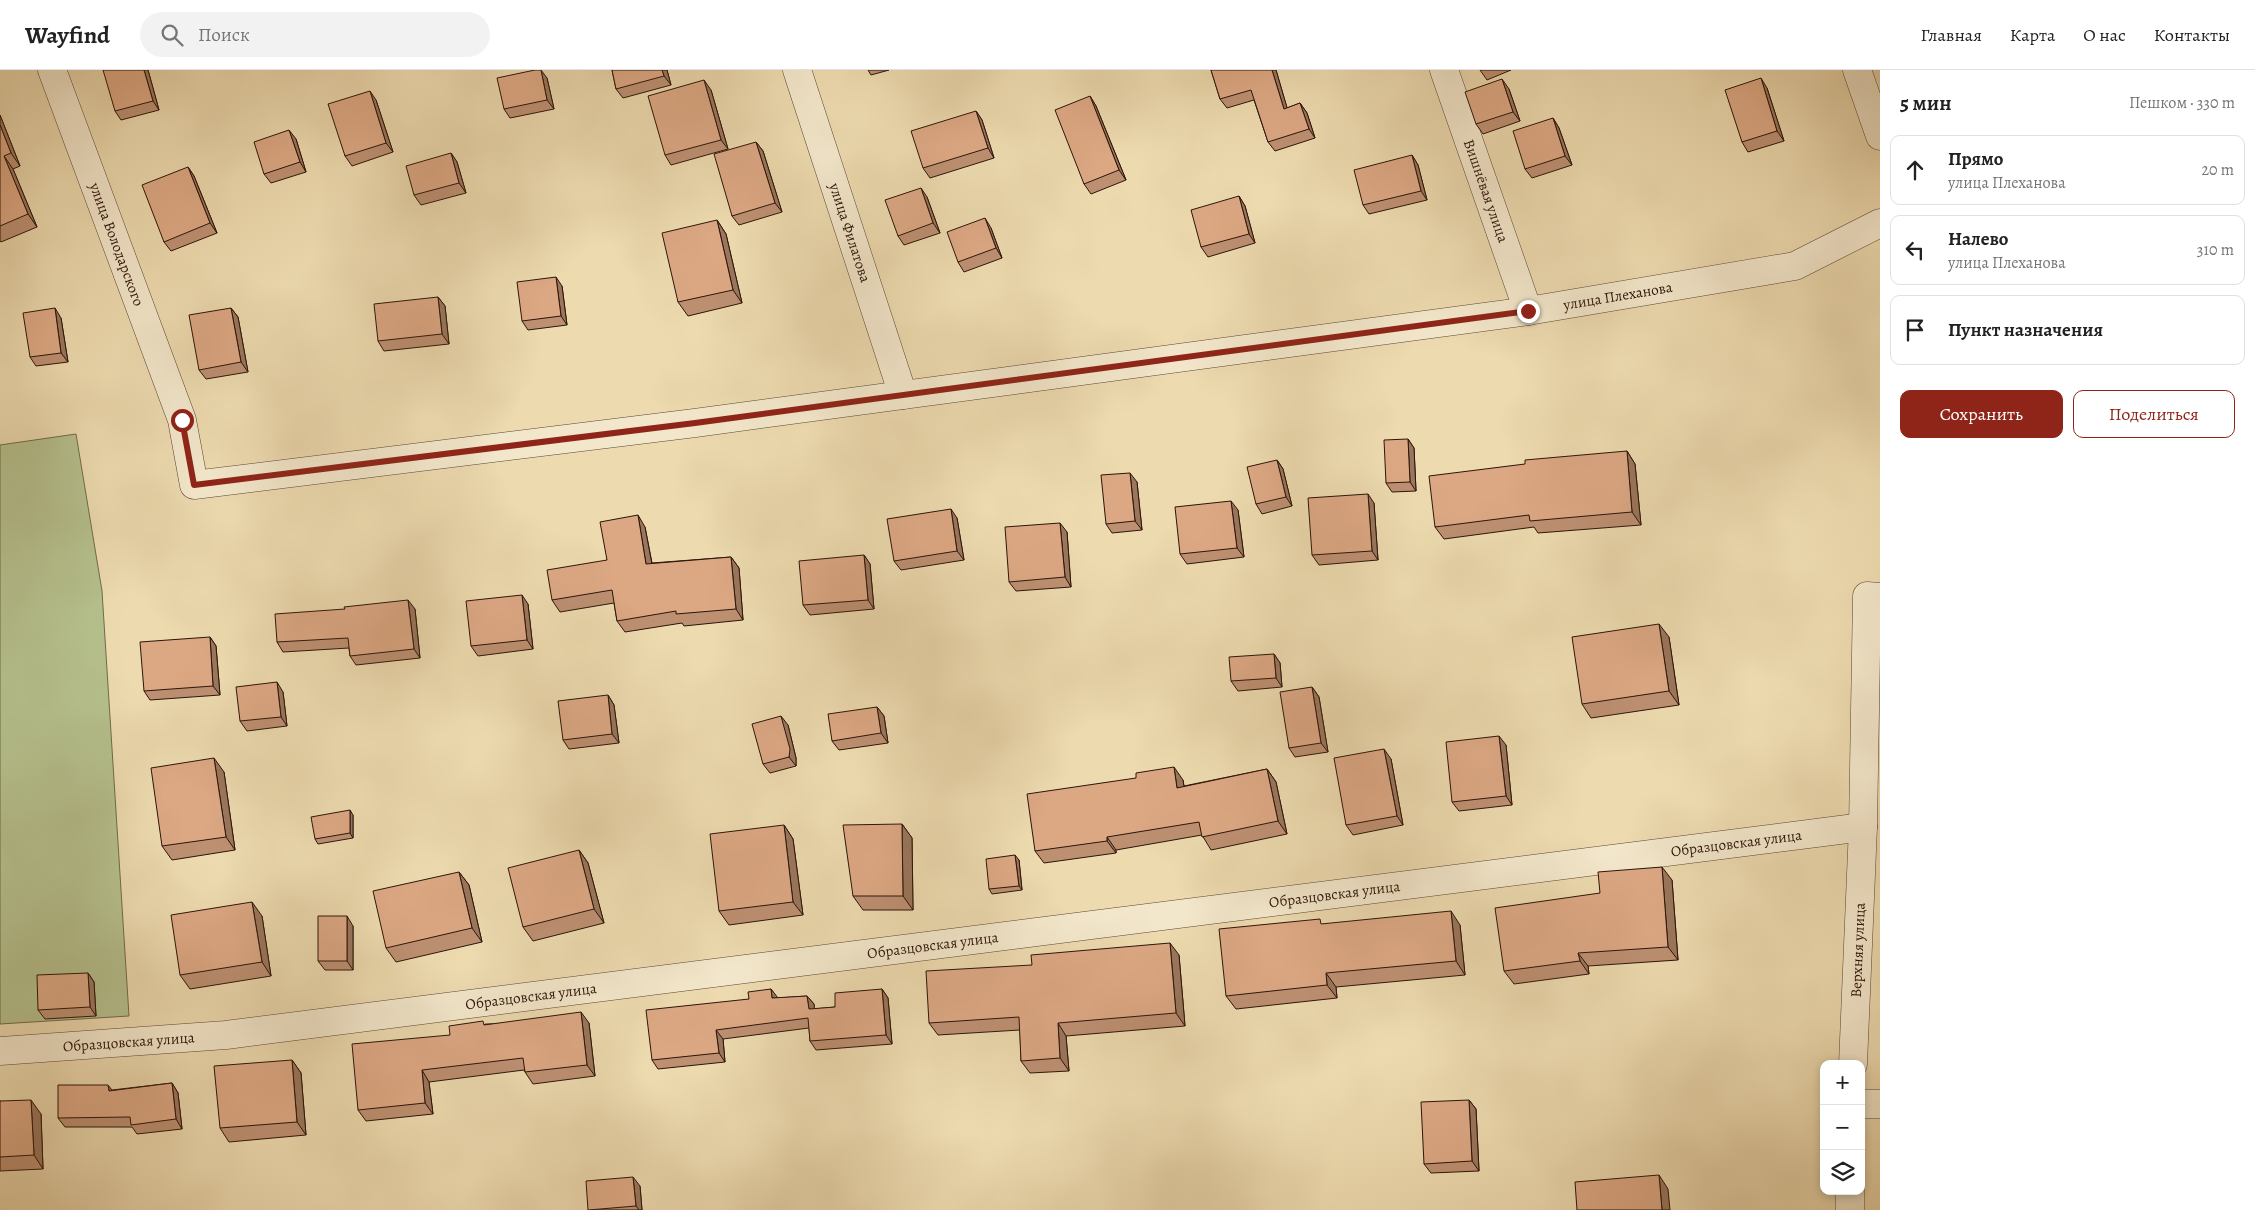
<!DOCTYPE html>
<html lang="ru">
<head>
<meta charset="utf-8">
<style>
  :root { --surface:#fff; --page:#f2f2f2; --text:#222; --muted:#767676; --line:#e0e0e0; --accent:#8f2418 }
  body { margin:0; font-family:Alegreya,serif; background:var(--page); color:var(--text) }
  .controls { position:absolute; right:15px; bottom:15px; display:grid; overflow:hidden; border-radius:10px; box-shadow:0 2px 8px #0003 }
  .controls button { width:45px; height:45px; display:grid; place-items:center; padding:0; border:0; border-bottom:1px solid var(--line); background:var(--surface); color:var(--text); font:25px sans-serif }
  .stop { position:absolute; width:15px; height:15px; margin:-11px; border:4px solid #8f2418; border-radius:50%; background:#fff }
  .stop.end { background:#8f2418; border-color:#fff; box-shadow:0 1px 5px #0008 }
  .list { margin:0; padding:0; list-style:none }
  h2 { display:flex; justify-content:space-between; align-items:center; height:65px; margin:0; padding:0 20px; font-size:21px }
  h2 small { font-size:16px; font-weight:400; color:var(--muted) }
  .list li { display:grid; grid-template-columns:32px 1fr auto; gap:15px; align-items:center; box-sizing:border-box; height:70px; margin:0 10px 10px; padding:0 10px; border:1px solid var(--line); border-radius:10px }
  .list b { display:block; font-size:19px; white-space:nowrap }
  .list p { margin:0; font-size:16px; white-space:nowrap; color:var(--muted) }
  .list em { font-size:16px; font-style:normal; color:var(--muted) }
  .actions { display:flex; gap:10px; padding:15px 20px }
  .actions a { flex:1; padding:11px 0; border:1px solid var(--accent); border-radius:10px; text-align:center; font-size:18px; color:var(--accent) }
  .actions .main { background:var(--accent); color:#fff }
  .icon { flex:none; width:28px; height:28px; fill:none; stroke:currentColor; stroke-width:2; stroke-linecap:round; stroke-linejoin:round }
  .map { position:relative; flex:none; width:1880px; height:1140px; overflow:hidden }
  header { display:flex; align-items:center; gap:30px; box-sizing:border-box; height:70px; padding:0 25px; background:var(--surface); border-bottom:1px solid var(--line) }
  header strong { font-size:24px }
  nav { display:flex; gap:28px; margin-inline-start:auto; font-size:18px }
  .search { width:350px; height:45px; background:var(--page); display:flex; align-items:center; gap:12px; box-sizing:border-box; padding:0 18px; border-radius:28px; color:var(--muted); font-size:19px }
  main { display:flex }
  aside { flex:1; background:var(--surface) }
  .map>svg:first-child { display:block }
</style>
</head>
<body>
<header>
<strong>Wayfind</strong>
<div class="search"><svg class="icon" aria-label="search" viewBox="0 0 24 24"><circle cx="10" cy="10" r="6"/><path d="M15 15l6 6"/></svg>Поиск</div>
<nav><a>Главная</a><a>Карта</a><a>О нас</a><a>Контакты</a></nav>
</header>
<main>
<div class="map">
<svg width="1880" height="1140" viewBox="0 0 1880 1140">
  <rect width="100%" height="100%" fill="#eddaaf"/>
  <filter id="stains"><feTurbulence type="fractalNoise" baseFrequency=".004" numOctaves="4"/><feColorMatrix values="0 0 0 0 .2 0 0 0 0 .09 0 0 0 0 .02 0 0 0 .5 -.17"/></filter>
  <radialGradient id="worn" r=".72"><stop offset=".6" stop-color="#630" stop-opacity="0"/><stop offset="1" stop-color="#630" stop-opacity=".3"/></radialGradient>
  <path fill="#b5c08d" stroke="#706a4c" d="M76,364L102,521L129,946L0,954V375Z"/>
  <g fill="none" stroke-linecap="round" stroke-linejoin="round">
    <g stroke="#5c4633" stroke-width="29">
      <g id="minor">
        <path id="s1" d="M52,0L182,350L194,415L695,353L1528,241L1795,196L1880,153"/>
        <path id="s2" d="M797,0L903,325"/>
        <path id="s3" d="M1444,0L1528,241"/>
        <path d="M1857,0L1880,66"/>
        <path id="s4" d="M0,981L226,965L1863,757"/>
        <path id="s5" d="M1853,994L1863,757L1867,526L1880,527"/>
        <path d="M1861,1034H1880"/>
        <path d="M1850,1140V1121"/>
      </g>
    </g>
    <use href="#minor" stroke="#f3e7cb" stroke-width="28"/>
  </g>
  <path fill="#bd9072" stroke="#2c140a" d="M148,0L159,40L121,50L115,41Z
    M612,0H667L671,15L623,28L616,19Z
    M868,0H889L871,5Z
    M1211,0H1276L1287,38L1300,33L1307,43L1315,68L1275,81L1268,72L1254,30L1227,38L1220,29Z
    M1480,0H1511L1487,10Z
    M547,8L554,39L510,48L504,39Z
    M1767,18L1784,71L1748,82L1742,72Z
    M1509,19L1520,51L1483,64L1476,54Z
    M711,20L728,79L671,95L665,85Z
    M1090,26L1096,36L1126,110L1091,124L1084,114Z
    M376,30L393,82L352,96L345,86Z
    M976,41L982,50L994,88L930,108L923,98Z
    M0,45L20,96L13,99L37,157L1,172L0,171Z
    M1553,48L1559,58L1572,95L1532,108L1525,99Z
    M296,69L306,102L271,113L264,104Z
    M756,72L763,81L782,142L739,155L732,146Z
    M451,83L457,92L466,123L421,135L414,125Z
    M1412,85L1418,95L1427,130L1369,144L1363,135Z
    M188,97L194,106L217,163L171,181L164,172Z
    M1239,126L1245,136L1255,173L1208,187L1201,177Z
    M927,127L940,163L904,175L898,166Z
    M717,150L726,164L742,233L688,246L678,232Z
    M991,158L1002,188L964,202L958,192Z
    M562,216L567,255L528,260L522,251Z
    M438,227L445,236L449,274L384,281L378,271Z
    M231,238L238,247L248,302L206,309L199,300Z
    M61,248L68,292L36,296L30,287Z
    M1408,369L1414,378L1416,421L1392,422L1386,413Z
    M1627,381L1635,394L1641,455L1538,463L1534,457L1444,469L1435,457Z
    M1277,390L1283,399L1292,436L1262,444L1256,434Z
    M1137,412L1142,460L1112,463L1106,454Z
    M1374,433L1378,490L1319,495L1312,485Z
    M1238,440L1244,487L1187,494L1180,484Z
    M957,448L964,490L901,500L894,491Z
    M645,457L652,493L731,487L739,498L743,550L684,556L682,553L625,562L617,551L614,533L560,542L552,530L607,490Z
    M1067,462L1071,517L1016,521L1009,512Z
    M864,485L870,494L874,539L810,545L803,535Z
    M528,534L533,579L478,586L471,576Z
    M415,539L420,588L356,595L350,586L349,578L283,582L277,572Z
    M210,567L216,576L220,625L150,630L144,621Z
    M1669,567L1679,635L1591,648L1582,634Z
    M1274,584L1280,593L1282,617L1238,621L1231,611Z
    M1312,617L1319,627L1328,682L1295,687L1289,678Z
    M283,622L287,656L247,661L240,651Z
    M608,625L614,635L619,673L569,679L563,670Z
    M877,637L884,646L888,673L839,680L832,671Z
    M788,655L796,688V696L770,703L763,694Z
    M1506,675L1512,735L1459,741L1452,732Z
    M1391,689L1403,755L1353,765L1346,755Z
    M1267,699L1276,712L1287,764L1211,780L1202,765L1116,780V783L1044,793L1035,781L1183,710L1184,716Z
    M224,702L235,780L172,790L162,776Z
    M353,745V768L318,774L315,769Z
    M902,754L912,768L913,840H863L853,826Z
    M784,755L793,769L803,845L729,855L719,841Z
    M579,780L588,793L604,853L533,871L523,857Z
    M1019,790L1022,820L992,824L989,819Z
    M459,802L469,815L482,872L396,892L386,878Z
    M1672,810L1678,890L1588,896L1589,904L1514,914L1504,901L1600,823Z
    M262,846L271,906L190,919L180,905Z
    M1324,854L1460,855L1465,905L1336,917L1337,928L1236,939L1226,926Z
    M353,856V900H325L318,891Z
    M1179,885L1185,956L1066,966L1069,1001L1030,1003L1021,991L1020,960L938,965L929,953L1032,895Z
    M88,903L94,912L96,946L45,949L38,940Z
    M771,919L777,928L807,926L814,934V939L835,937L882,919L888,928L892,974L816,980L810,971L809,958L723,969L725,992L658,999L652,990L749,929Z
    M589,953L595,1006L533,1014L525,1002L524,1000L429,1012L433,1044L366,1051L358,1040L450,965L486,954Z
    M292,990L301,1003L306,1065L229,1072L220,1058Z
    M172,1013L178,1023L182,1059L137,1064L132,1057H65L58,1048L112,1020Z
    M1469,1030L1476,1039L1479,1101L1431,1103L1424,1094Z
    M0,1031L41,1044L43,1099L0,1101Z
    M640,1116L642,1140H588Z"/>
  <path fill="#9a765c" stroke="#2c140a" d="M144,0H148L159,40L153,31Z
    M541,0L547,8L554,39L547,30Z
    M662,0H667L671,15L664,6Z
    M1272,0H1276L1290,48L1284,39Z
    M1761,8L1767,18L1784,71L1777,61Z
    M1502,9L1509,19L1520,51L1513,42Z
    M704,10L711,20L728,79L721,70Z
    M370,21L376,30L393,82L386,73Z
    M1090,26L1096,36L1126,110L1119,100Z
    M1300,33L1307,43L1315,68L1309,59Z
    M976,41L982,50L994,88L988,78Z
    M0,45L20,96L11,83L0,55Z
    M1553,48L1559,58L1572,95L1565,86Z
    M289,60L296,69L306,102L300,92Z
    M756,72L763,81L782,142L775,133Z
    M451,83L457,92L466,123L459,113Z
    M1412,85L1418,95L1427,130L1421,121Z
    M4,86L13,99L37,157L28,144Z
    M188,97L194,106L217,163L210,153Z
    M921,118L927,127L940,163L933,153Z
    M1239,126L1245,136L1255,173L1249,164Z
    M985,148L991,158L1002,188L996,178Z
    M717,150L726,164L742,233L733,220Z
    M556,207L562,216L567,255L561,246Z
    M438,227L445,236L449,274L442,264Z
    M55,238L61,248L68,292L61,283Z
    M231,238L238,247L248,302L241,292Z
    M1408,369L1414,378L1416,421L1410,412Z
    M1627,381L1635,394L1641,455L1632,442Z
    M1277,390L1283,399L1292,436L1286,427Z
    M1130,403L1137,412L1142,460L1135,451Z
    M1368,424L1374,433L1378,490L1372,481Z
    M1231,431L1238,440L1244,487L1237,478Z
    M951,439L957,448L964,490L957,481Z
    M638,445L645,457L654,505L646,494Z
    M1060,453L1067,462L1071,517L1065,507Z
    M864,485L870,494L874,539L868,530Z
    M731,487L739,498L743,550L736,539Z
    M522,525L528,534L533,579L527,570Z
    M408,530L415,539L420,588L414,579Z
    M1659,554L1669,567L1679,635L1669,621Z
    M210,567L216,576L220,625L213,616Z
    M1274,584L1280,593L1282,617L1276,608Z
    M277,612L283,622L287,656L281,647Z
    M1312,617L1319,627L1328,682L1321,673Z
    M608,625L614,635L619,673L612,664Z
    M877,637L884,646L888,673L881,663Z
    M781,646L788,655L796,688V696L789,687Z
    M1499,666L1506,675L1512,735L1506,726Z
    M1384,679L1391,689L1403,755L1397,746Z
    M214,688L224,702L235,780L226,767Z
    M1174,697L1183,710L1186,730L1177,718Z
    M1267,699L1276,712L1287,764L1278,751Z
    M350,740L353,745V768L350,763Z
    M902,754L912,768L913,840L903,826Z
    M784,755L793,769L803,845L793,832Z
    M1107,767L1116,780V783L1107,771Z
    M579,780L588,793L604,853L594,839Z
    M1015,785L1019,790L1022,820L1019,816Z
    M1662,797L1672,810L1678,890L1668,877Z
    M459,802L469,815L482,872L472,858Z
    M252,832L262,846L271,906L262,892Z
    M1451,841L1460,855L1465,905L1456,891Z
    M347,846L353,856V900L347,891Z
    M1170,873L1179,885L1185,956L1176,943Z
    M1578,883L1588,896L1589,904L1580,891Z
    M88,903L94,912L96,946L90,937Z
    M1326,903L1336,917L1337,928L1327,915Z
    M771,919L778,928H772Z
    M882,919L888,928L892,974L886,965Z
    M807,926L814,934L815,948L809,939Z
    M581,942L589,953L595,1006L587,995Z
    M1058,953L1066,966L1069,1001L1060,988Z
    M716,960L723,969L725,992L719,983Z
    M292,990L301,1003L306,1065L297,1052Z
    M422,1000L429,1012L433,1044L425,1033Z
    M172,1013L178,1023L182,1059L176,1049Z
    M108,1015L115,1024L109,1021Z
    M31,1030L41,1044L43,1099L34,1085Z
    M1469,1030L1476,1039L1479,1101L1472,1091Z
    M1659,1105L1668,1119L1670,1140H1662Z
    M633,1107L640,1116L642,1140H639L636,1136Z"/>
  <path fill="#dca884" stroke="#2c140a" d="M103,0H144L153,31L115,41Z
    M535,0H541L547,30L504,39L497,8Z
    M612,0H662L664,6L616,19Z
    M1211,0H1272L1284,39L1300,33L1309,59L1268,72L1251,20L1220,29Z
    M1761,8L1777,61L1742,72L1725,20Z
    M1502,9L1513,42L1476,54L1465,22Z
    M704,10L721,70L665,85L648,26Z
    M370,21L386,73L345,86L328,34Z
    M1090,26L1119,100L1084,114L1055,40Z
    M976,41L988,78L923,98L911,61Z
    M1553,48L1565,86L1525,99L1513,61Z
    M0,55L11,83L4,86L28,144L0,156Z
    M289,60L300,92L264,104L254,72Z
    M756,72L775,133L732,146L714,84Z
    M451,83L459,113L414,125L406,96Z
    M1412,85L1421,121L1363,135L1354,100Z
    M188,97L210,153L164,172L142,115Z
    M921,118L933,153L898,166L885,130Z
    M1239,126L1249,164L1201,177L1191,140Z
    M985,148L996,178L958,192L947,162Z
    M717,150L733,220L678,232L662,163Z
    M556,207L561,246L522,251L517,212Z
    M438,227L442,264L378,271L374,234Z
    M55,238L61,283L30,287L23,243Z
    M231,238L241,292L199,300L189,245Z
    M1408,369L1410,412L1386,413L1384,370Z
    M1627,381L1632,442L1530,451L1529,445L1435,457L1429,406L1525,394V390Z
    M1277,390L1286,427L1256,434L1247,397Z
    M1130,403L1135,451L1106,454L1101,405Z
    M1368,424L1372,481L1312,485L1308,428Z
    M1231,431L1237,478L1180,484L1175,437Z
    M951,439L957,481L894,491L887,449Z
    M638,445L646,494L731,487L736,539L676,544V541L617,551L612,520L552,530L547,500L607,490L600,452Z
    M1060,453L1065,507L1009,512L1005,457Z
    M864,485L868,530L803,535L799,491Z
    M522,525L527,570L471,576L466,531Z
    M408,530L414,579L350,586L348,568L277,572L275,544L345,539L344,537Z
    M1659,554L1669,621L1582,634L1572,567Z
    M210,567L213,616L144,621L140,572Z
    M1274,584L1276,608L1231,611L1229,587Z
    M277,612L281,647L240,651L236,617Z
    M1312,617L1321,673L1289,678L1280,622Z
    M608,625L612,664L563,670L558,631Z
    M877,637L881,663L832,671L828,644Z
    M781,646L790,679L789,687L763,694L752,654Z
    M1499,666L1506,726L1452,732L1446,672Z
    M1384,679L1397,746L1346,755L1334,688Z
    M214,688L226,767L162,776L151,698Z
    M1174,697L1177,718L1267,699L1278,751L1202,767L1199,752L1107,767V771L1035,781L1027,724L1136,708V703Z
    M350,740V763L315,769L311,747Z
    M902,754L903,826H853L843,755Z
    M784,755L793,832L719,841L710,764Z
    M579,780L594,839L523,857L508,798Z
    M1015,785L1019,816L989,819L986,789Z
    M1662,797L1668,877L1578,883L1580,891L1504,901L1495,838L1600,823L1598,802Z
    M459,802L472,858L386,878L373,821Z
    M252,832L262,892L180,905L171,845Z
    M1451,841L1456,891L1326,903L1327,915L1226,926L1219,859L1320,849L1321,854Z
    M318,846H347V891H318Z
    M1170,873L1176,943L1058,953L1060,988L1021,991L1019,947L929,953L926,901L1032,895L1031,885Z
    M88,903L90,937L38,940L37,905Z
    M771,919L772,928L807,926L809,939L835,937V923L882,919L886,965L810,971L808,948L716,960L719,983L652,990L646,940L749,929L748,922Z
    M581,942L587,995L525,1002L523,988L422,1000L425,1033L358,1040L352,974L450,965L449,956L483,951L484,955Z
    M292,990L297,1052L220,1058L214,996Z
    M172,1013L176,1049L131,1055L130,1047L58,1048V1015H108L109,1021Z
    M31,1030L34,1085L0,1087V1031Z
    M1469,1030L1472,1091L1424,1094L1421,1032Z
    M1659,1105L1662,1140H1577L1575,1112Z
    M633,1107L636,1136L588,1140L586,1111Z"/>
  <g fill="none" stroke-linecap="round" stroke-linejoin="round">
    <path stroke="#8f2418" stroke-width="6" d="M182,350L194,415L695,353L1528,241"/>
  </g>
  <g text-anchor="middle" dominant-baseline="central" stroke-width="4" stroke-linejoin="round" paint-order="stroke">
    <g font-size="15" fill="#2c140a" stroke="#f3e7cb">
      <text stroke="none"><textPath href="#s3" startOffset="128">Вишнёвая улица</textPath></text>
      <text stroke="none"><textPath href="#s2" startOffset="171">улица Филатова</textPath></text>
      <text stroke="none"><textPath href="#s1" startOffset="186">улица Володарского</textPath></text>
      <text stroke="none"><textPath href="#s1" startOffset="1876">улица Плеханова</textPath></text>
      <text stroke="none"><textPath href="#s4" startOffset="1749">Образцовская улица</textPath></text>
      <text stroke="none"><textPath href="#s4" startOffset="1344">Образцовская улица</textPath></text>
      <text stroke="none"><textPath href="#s4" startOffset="939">Образцовская улица</textPath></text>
      <text stroke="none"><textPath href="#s5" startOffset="114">Верхняя улица</textPath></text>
      <text stroke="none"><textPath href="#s4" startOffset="534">Образцовская улица</textPath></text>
      <text stroke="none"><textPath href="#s4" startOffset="129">Образцовская улица</textPath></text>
    </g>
  </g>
  <rect width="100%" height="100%" filter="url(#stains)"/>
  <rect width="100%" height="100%" fill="url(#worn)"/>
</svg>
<div class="controls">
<button>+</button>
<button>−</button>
<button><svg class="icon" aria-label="layers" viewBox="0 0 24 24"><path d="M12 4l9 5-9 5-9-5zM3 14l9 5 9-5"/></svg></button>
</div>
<div class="stop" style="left:182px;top:350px"></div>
<div class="stop end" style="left:1528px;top:241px"></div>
</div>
<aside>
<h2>5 мин<small>Пешком · 330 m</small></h2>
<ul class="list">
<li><svg class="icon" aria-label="ahead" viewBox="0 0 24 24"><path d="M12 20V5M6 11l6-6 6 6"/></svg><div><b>Прямо</b><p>улица Плеханова</p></div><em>20 m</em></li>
<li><svg class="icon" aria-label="left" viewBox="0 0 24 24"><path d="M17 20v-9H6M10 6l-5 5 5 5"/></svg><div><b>Налево</b><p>улица Плеханова</p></div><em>310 m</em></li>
<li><svg class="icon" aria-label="arrive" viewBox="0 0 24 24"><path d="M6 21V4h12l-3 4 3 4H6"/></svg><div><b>Пункт назначения</b></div></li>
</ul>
<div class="actions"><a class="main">Сохранить</a><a>Поделиться</a></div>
</aside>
</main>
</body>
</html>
